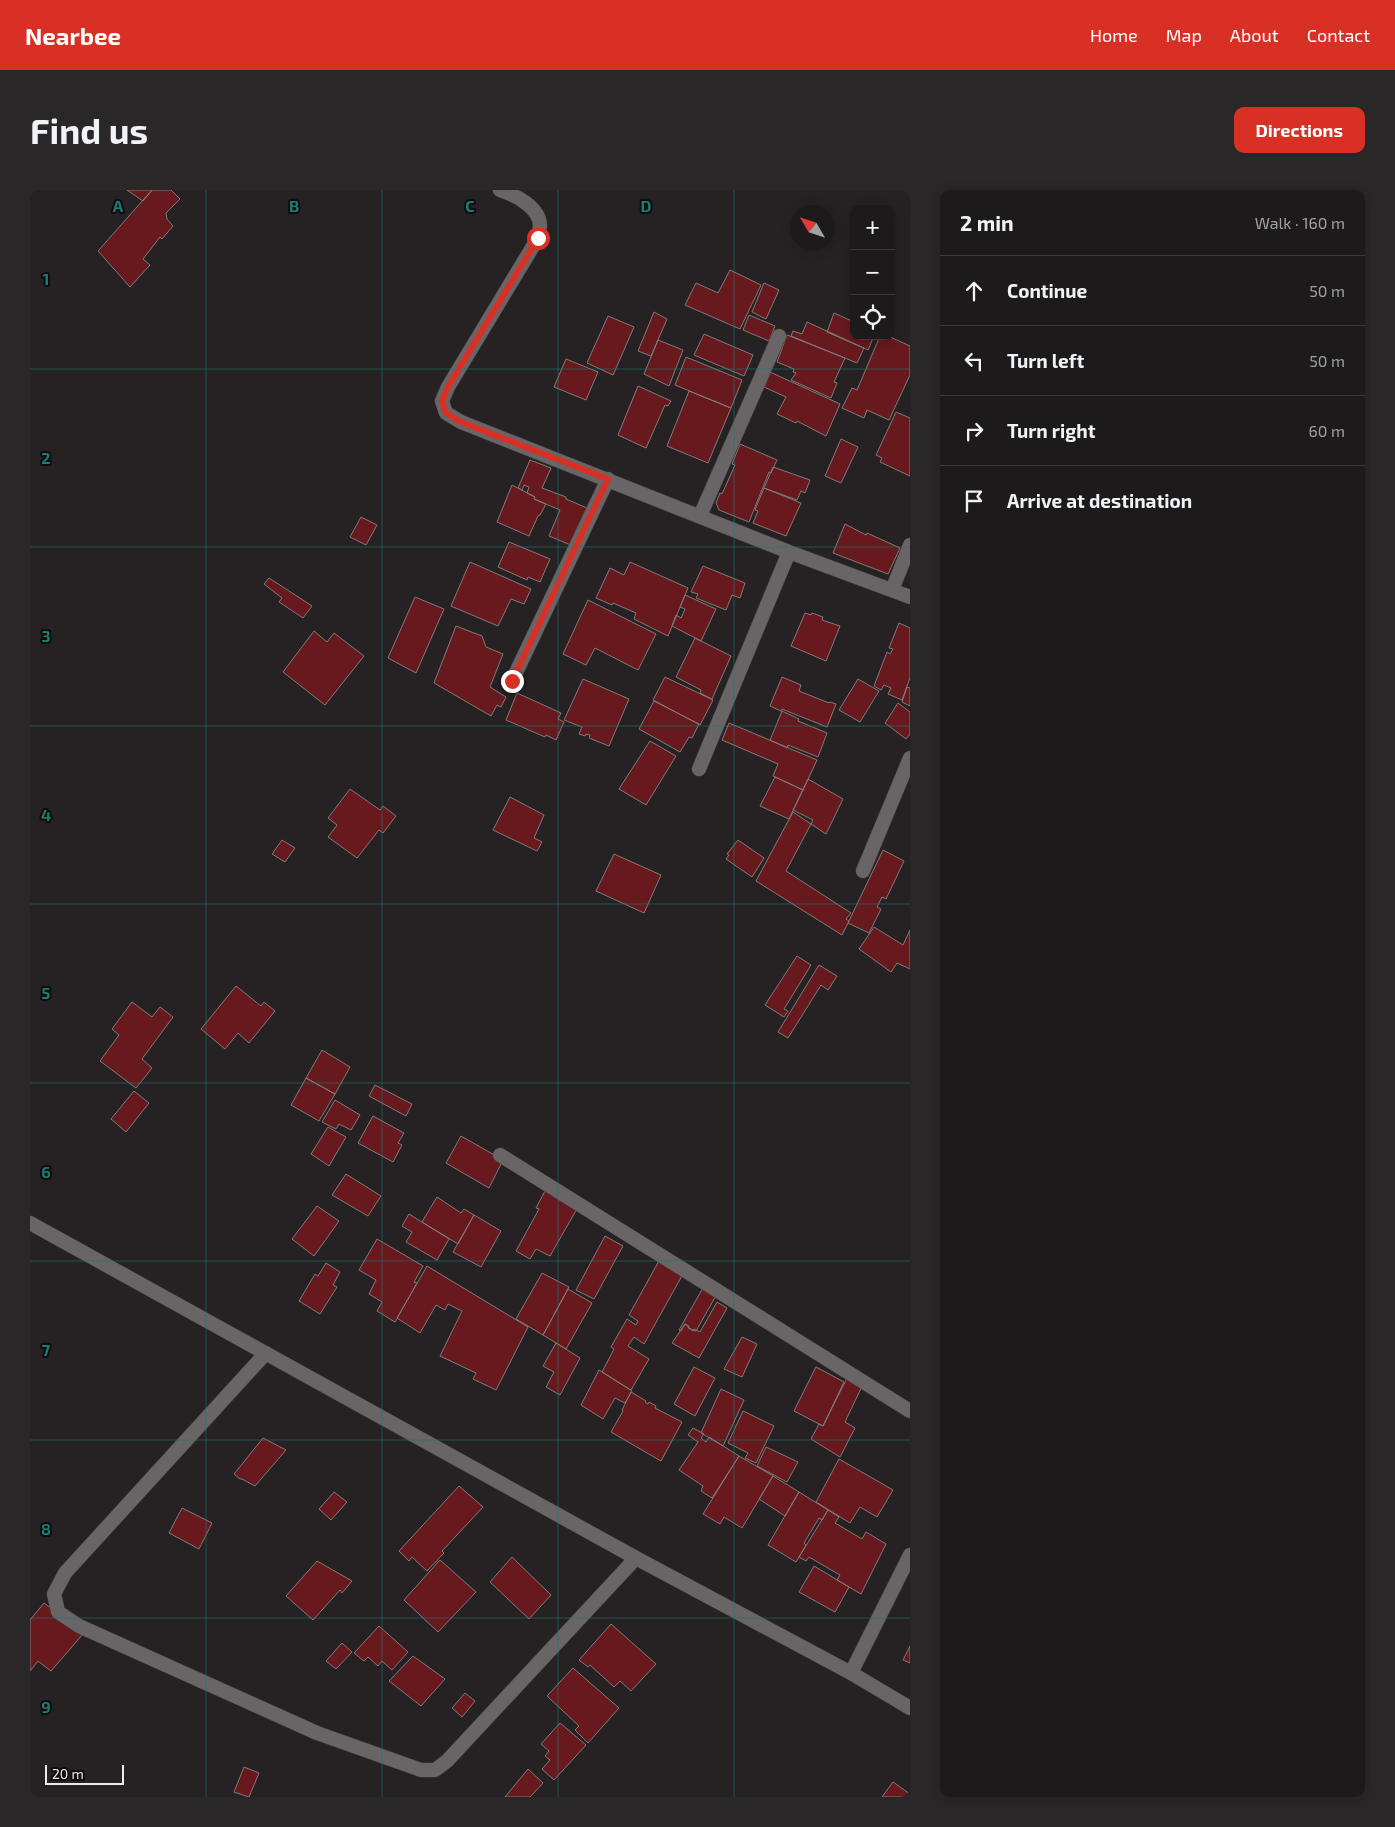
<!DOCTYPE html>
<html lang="en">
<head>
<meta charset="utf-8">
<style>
  :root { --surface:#1c1a1b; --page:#292728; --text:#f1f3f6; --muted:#a0a1a3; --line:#3a383a; --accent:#d93025 }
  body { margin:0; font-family:"Exo 2",sans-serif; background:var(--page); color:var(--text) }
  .controls { position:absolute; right:15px; top:15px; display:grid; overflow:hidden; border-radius:10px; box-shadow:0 2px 12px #0003 }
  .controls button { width:45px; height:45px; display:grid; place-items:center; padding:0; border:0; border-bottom:1px solid var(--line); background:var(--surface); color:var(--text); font:25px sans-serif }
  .compass { position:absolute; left:760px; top:15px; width:45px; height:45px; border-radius:50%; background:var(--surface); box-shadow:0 2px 12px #0003; rotate:309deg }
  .scale { position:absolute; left:15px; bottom:12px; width:79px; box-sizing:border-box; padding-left:5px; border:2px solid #edeaeb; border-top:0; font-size:14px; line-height:18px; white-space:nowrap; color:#edeaeb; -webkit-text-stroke:4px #0e0c0d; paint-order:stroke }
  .stop { position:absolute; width:15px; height:15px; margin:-11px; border:4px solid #d93025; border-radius:50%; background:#fff }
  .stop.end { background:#d93025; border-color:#fff; box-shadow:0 1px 5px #0008 }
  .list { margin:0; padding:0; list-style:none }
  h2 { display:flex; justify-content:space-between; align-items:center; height:65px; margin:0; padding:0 20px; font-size:21px }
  h2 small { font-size:16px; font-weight:400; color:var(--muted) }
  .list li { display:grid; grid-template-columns:32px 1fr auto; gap:15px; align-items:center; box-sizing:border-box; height:70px; padding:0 20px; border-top:1px solid var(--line) }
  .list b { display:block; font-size:19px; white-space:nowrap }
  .list em { font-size:16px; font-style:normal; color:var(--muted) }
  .icon { flex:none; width:28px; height:28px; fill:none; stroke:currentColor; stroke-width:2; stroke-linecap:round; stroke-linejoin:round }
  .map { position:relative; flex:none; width:880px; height:1607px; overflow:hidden; border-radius:10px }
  header { display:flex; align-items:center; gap:30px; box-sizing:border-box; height:70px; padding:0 25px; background:var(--accent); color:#fff }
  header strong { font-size:24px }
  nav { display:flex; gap:28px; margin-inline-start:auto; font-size:18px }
  .intro { display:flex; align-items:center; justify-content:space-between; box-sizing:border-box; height:120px; padding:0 30px }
  h1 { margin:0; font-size:35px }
  .button { padding:12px 22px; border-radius:10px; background:var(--accent); color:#fff; font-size:18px; font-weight:700 }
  main { display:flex; gap:30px; padding:0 30px }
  aside { flex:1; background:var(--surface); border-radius:10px; box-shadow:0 2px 12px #0003 }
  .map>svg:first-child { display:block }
</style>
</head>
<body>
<header>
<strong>Nearbee</strong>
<nav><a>Home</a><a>Map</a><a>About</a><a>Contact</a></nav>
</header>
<div class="intro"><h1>Find us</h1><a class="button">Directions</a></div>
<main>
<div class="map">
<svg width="880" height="1607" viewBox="0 0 880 1607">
  <rect width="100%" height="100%" fill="#262224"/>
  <path fill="#67191e" stroke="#817b7b" d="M97,0H122L113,11Z
    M122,0H141L150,9L136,23L137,29L143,36L132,49L130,47L113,69L120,75L100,97L68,61Z
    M700,80L731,95L710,139L655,115L666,93L688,103Z
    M734,93L749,100L736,129L722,122Z
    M624,122L637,129L621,166L608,161Z
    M804,123L824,132V146H844L838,160L797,142Z
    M719,125L745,136L739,151L713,140Z
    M578,126L604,137L583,185L557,173Z
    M777,132L834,158L827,173L761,146L763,141L772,144Z
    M674,144L723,165L714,186L664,165Z
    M757,145L815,168L804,192L807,193L801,208L761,190L766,183L763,182L764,179L747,172Z
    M850,146H858L880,156V185L859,230L837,220L834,228L812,218L822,198L827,200Z
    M628,150L653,160L639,196L614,184Z
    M656,167L712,190L701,218L645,195Z
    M536,169L568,182L556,210L524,197Z
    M740,182L810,214L796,246L767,231L766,233L747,224L756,207L734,197Z
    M608,196L641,211L638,216L635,215L616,258L588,245Z
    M659,201L701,218L678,273L637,256Z
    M866,222L880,228V286L850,272L852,268L846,265Z
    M811,249L828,257L811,293L795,286Z
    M710,254L747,270L741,283L739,282L719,332L689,320L686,313L690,303L692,304L705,275L702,274Z
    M500,270L521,278L512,298L536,307V309L557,318L543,356L519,346L530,320L504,309L505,307L497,303L499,297L494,295L492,300L488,298Z
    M743,277L780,290L775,303L771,301L767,310L734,298Z
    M482,295L505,307L504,309L516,314L510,325L508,326L499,346L467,332Z
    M734,298L771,313L756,346L723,333L728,321L725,320Z
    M331,327L347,335L336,355L320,347Z
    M815,334L836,345L837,343L870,358L858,384L803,363Z
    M479,352L520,369L510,392L498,387L497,390L468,377Z
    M440,372L501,399L494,414L481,409L468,436L421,416Z
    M600,372L658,398L638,446L604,429L606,423L583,413L582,415L566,408L580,378L594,385Z
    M673,376L715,393L710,408L702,405L696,420L666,408L668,404L661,402Z
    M239,388L282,416L273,428L249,412L252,408L234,394Z
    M655,405L686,419L671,451L642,436L646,425L651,428L655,419L650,417Z
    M385,407L414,419L386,483L358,468Z
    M558,410L626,444L608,480L565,458L556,475L533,464Z
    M775,423L781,425L782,423L793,427L792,430L810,436L796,471L761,456Z
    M869,433L880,438V488L872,510L858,504L861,498L854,495L851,500L844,496L857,462L860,464L863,459L859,458Z
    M426,436L452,446L456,457L473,464L460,497L476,507L471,517L467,515L461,526L404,493Z
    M284,441L297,452L304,443L334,466L295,515L253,482Z
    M665,448L701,466L682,509L670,503L671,500L646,487Z
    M635,487L683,510L670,535L623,510Z
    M752,487L771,495L769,501L799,513L800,512L806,514L797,537L752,519L751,521L740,516Z
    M553,489L599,509L579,556L559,548L560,545L556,544L555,546L549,544L552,537L534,530Z
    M828,489L849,501L830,532L809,520Z
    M877,497L880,498V516L872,512Z
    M487,503L531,523L528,529L534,532L526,550L516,545L515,547L476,530Z
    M624,511L669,534L662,548L659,547L650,562L609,539Z
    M868,513L880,522V544L876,549L855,533Z
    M752,521L769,529L768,531L797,543L788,567L758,555L757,558L740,550Z
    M699,533L787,570L773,600L743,586L748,574L692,550Z
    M620,551L646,566L616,615L589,599Z
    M745,587L773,600L759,629L730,616Z
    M778,589L813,609L796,644L781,634L783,630L763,620Z
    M320,599L350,620L353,616L366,626L353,643L349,640L327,668L298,647L307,635L298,628Z
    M480,607L514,625L504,648L512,652L507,661L463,640Z
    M763,622L781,634L756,681L821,723L816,729L819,731L812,745L726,691Z
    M252,650L265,658L255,672L242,664Z
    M708,650L734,668L722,687L696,669L699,665L697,664Z
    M853,660L874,671L856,709L852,707L847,717L851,719L839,743L818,733Z
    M584,664L631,685L614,723L566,701Z
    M844,737L873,755L880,740V779L867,773L861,782L829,759Z
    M767,766L781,775L754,819L758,821L754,827L735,815Z
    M789,775L807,786L798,800L791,795L758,848L748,842Z
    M206,796L231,816L234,812L245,821L219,853L208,843L195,859L171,839Z
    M102,812L122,827L130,817L143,827L112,869L122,878L106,898L70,871L89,845L82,839Z
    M292,860L320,877L305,904L276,888Z
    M276,888L305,904L289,931L261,915Z
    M345,895L382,914L376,926L339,906Z
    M104,901L119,913L96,942L81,929Z
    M305,910L330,925L321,940L309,934L306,939L292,932Z
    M343,926L374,943L368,953L372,955L363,972L328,953Z
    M298,937L316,947L299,976L281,964Z
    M431,946L473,970L459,998L416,973Z
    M316,984L351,1006L338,1026L302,1005Z
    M516,999L548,1017L520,1066L506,1059L500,1069L486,1061L509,1019L506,1018Z
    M407,1007L431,1023L434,1019L444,1025L428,1054L392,1032Z
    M287,1016L309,1031L284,1066L262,1049Z
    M379,1024L419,1049L407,1070L376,1052L382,1042L372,1036Z
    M444,1025L471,1041L451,1077L423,1062Z
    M575,1046L593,1056L564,1109L546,1100Z
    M347,1049L393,1076L384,1092L387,1093L365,1132L347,1121L352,1112L339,1104L346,1090L329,1080Z
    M630,1069L653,1084L614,1154L604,1147L598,1156L619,1169L601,1200L572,1182L584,1159L581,1157L597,1129L606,1135L608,1131L599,1125Z
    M296,1073L310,1082L303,1095L307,1097L290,1124L269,1111L285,1084L288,1086Z
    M397,1076L498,1137L466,1200L443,1189L446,1183L410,1166L432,1121L418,1114L415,1120L406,1115L390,1143L367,1128Z
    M512,1083L539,1097L513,1145L486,1129Z
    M674,1096L687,1104L666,1141L658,1138L659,1136L655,1134L651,1141L649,1140Z
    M538,1099L562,1113L536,1159L513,1145Z
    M687,1112L697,1118L669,1168L642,1153L655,1134L663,1141L664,1139L670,1142Z
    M712,1147L727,1154L712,1187L694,1179Z
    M526,1153L550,1168L530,1205L516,1197L524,1182L513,1176Z
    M664,1177L685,1188L665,1226L644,1214Z
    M786,1177L814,1192L793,1236L764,1221Z
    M569,1180L602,1201L595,1213L585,1208L573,1229L551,1215Z
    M819,1184L834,1192L815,1232L825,1238L810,1267L781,1249L789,1234L793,1236Z
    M691,1199L714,1210L693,1256L671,1243Z
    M601,1202L616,1211L615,1212L618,1214L619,1212L626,1216L625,1218L652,1232L631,1271L581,1242L593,1221L592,1220Z
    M713,1221L744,1236L726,1273L715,1268L718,1263L698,1253Z
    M663,1238L674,1244L671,1248L676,1252L679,1247L709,1266L682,1308L671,1301L673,1296L649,1280L668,1252L658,1245Z
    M233,1248L256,1260L225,1296L212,1289H210L204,1284Z
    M736,1257L768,1272L757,1292L727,1276Z
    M709,1266L743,1286L712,1338L694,1327L690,1334L673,1324Z
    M809,1269L863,1300L847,1327L830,1317L820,1333L786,1312Z
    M743,1286L769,1302L755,1326L729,1309Z
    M429,1296L453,1317L412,1361L414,1363L397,1381L382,1367L379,1371L369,1361Z
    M304,1302L317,1312L301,1330L289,1319Z
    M769,1302L798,1320L792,1330L789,1328L774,1353L776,1355L766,1372L738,1355Z
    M152,1318L182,1333L169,1359L139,1343Z
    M798,1320L809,1327L805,1333L832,1349L836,1342L856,1354L831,1404L807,1390L810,1385L779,1367L776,1371L769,1367Z
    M482,1367L521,1405L499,1429L460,1392Z
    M410,1370L446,1402L408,1442L374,1410Z
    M287,1371L322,1391L312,1403L310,1400L283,1430L256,1406Z
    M784,1376L819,1397L805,1422L769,1402Z
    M14,1413L53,1444L21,1481L8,1471L0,1481V1430Z
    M581,1434L626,1474L601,1501L590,1491L584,1497L560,1475L558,1477L549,1470Z
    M349,1436L378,1462L362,1480L352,1471L348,1476L338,1467L334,1471L324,1463Z
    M312,1453L322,1462L306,1479L296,1471Z
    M880,1456V1473L873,1470Z
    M383,1466L415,1489L391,1516L359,1491Z
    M543,1478L589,1518L558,1553L545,1540L549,1536L517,1506Z
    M435,1503L445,1511L432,1527L422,1518Z
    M530,1533L556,1555L524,1590L512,1579L520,1570L515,1566L519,1561L511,1554Z
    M214,1577L229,1583L219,1607L204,1602Z
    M498,1579L513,1593L500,1607H475Z
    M863,1592L880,1604V1607H852Z"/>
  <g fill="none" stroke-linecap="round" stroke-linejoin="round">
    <g stroke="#403d3e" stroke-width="15">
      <path id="minor" d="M470,0C485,5 510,17 510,36C510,40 508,44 508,48L418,197L412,211L416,223L431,232L759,362L880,407
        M670,326L749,146
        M862,400L880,355
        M482,491L578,289
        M669,579L759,362
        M833,681L880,568
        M470,965L880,1221
        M0,1033L606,1368L821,1483
        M236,1163L35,1383L24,1404L28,1422L49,1436L287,1543L391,1580H405L417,1571L606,1368
        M880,1365L821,1483L880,1518"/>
    </g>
    <use href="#minor" stroke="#696466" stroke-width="14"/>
  </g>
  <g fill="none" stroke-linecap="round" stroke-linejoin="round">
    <path stroke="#d93025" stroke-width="6" d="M482,491L578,289L431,232L416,223L412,211L418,197L508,48"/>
  </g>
  <path fill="none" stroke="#1a7c74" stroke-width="1" stroke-opacity="0.55" d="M176,0V1607M352,0V1607M528,0V1607M704,0V1607M0,179H880M0,357H880M0,536H880M0,714H880M0,893H880M0,1071H880M0,1250H880M0,1428H880"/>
  <g font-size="16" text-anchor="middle" font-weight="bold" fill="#1a7c74" stroke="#0e0c0d" stroke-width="4" stroke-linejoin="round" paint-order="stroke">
    <text x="88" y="22">A</text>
    <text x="264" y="22">B</text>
    <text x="440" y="22">C</text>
    <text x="616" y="22">D</text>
    <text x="16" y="95">1</text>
    <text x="16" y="274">2</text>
    <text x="16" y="452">3</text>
    <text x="16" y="631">4</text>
    <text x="16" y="809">5</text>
    <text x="16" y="988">6</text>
    <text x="16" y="1166">7</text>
    <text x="16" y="1345">8</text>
    <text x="16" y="1523">9</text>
  </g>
</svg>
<div class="controls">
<button>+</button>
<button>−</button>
<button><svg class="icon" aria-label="locate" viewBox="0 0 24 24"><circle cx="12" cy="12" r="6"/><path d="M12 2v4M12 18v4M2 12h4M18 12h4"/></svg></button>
</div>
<svg class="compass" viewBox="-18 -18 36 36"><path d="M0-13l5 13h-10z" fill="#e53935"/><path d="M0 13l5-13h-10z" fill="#a0a1a3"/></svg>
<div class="scale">20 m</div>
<div class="stop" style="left:508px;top:48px"></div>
<div class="stop end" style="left:482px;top:491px"></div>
</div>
<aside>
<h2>2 min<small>Walk · 160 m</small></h2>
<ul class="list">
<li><svg class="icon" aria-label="ahead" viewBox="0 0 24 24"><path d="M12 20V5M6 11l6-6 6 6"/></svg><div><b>Continue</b></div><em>50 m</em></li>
<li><svg class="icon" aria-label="left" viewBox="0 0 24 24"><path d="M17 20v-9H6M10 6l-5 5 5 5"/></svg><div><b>Turn left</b></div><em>50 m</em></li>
<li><svg class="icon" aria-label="right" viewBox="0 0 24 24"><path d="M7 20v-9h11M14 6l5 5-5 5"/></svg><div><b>Turn right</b></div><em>60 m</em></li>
<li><svg class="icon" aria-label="arrive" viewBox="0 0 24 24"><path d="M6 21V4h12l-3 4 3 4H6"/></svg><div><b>Arrive at destination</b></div></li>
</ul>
</aside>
</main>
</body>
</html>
